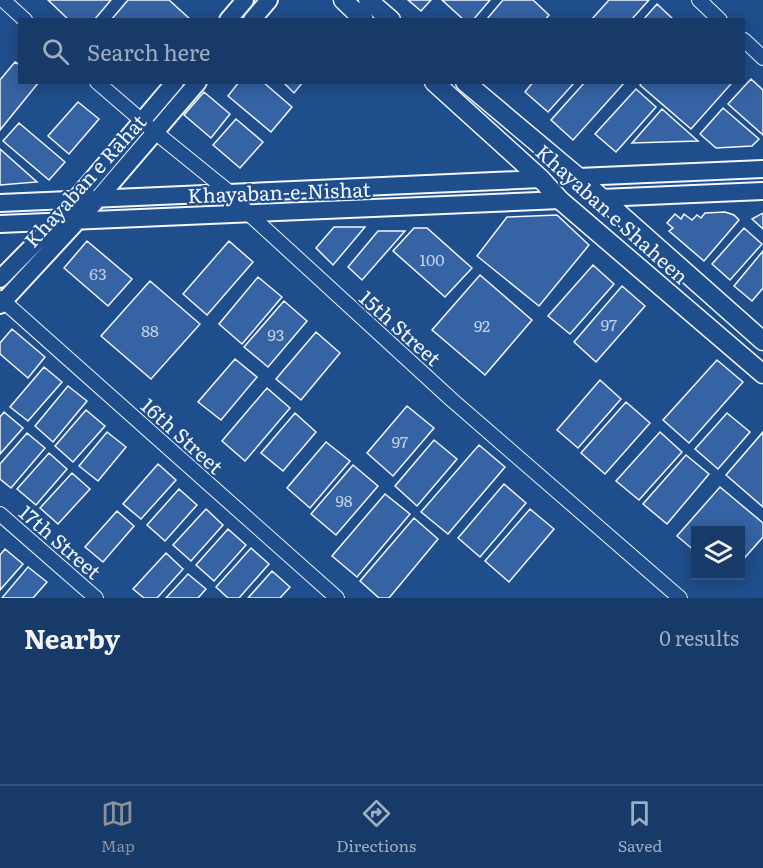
<!DOCTYPE html>
<html lang="en">
<head>
<meta charset="utf-8">
<style>
  :root { --surface:#173a69; --page:#20416f; --text:#f1f3f6; --muted:#9eadc0; --line:#36547d; --accent:#8c9099 }
  body { margin:0; font-family:Literata,serif; background:var(--page); color:var(--text) }
  .controls { position:absolute; right:18px; bottom:18px; display:grid; overflow:hidden; border-radius:0px; box-shadow:0 3px 15px #0003 }
  .controls button { width:54px; height:54px; display:grid; place-items:center; padding:0; border:0; border-bottom:2px solid var(--line); background:var(--surface); color:var(--text); font:30px sans-serif }
  .list { margin:0; padding:0; list-style:none }
  h2 { display:flex; justify-content:space-between; align-items:center; height:78px; margin:0; padding:0 24px; font-size:26px }
  h2 small { font-size:20px; font-weight:400; color:var(--muted) }
  .icon { flex:none; width:33px; height:33px; fill:none; stroke:currentColor; stroke-width:2; stroke-linecap:round; stroke-linejoin:round }
  .map { position:relative; flex:none; width:763px; height:598px; overflow:hidden }
  .search { position:absolute; background:var(--surface); box-shadow:0 3px 15px #0003; left:18px; right:18px; top:18px; height:66px; display:flex; align-items:center; gap:15px; box-sizing:border-box; padding:0 21px; border-radius:0px; color:var(--muted); font-size:22px }
  .sheet { height:186px; background:var(--surface) }
  nav { display:flex; justify-content:space-around; align-items:center; box-sizing:border-box; height:84px; border-top:2px solid var(--line); background:var(--surface); font-size:16px; color:var(--muted) }
  nav a { display:grid; justify-items:center; gap:3px }
  nav .on { color:var(--accent) }
  .map>svg:first-child { display:block }
</style>
</head>
<body>
<div class="map">
<svg width="763" height="598" viewBox="0 0 763 598">
  <rect width="100%" height="100%" fill="#1f4e8c"/>
  <path fill="#3563a3" stroke="#f2f6ff" stroke-width="1.5" d="M48,0H111L94,20H69Z
    M128,0H169L191,20H111Z
    M408,0H431L421,11Z
    M442,0H490L473,20H464Z
    M503,0H533L549,15L545,20H486Z
    M609,0H649L631,20H591Z
    M657,4L674,20H643Z
    M15,62L20,65V82H39L0,130V80Z
    M751,79L763,90V135L728,104Z
    M239,82H263L292,107L271,132L228,96Z
    M283,82H303L294,93Z
    M533,82H575L548,112L525,92Z
    M585,82H625L573,140L551,120Z
    M642,82H730L731,84L691,129L640,85Z
    M636,89L656,107L616,152L595,134Z
    M204,92L230,114L211,138L184,115Z
    M78,102L99,119L69,154L48,136Z
    M723,108L759,139L752,146L716,148L700,134Z
    M662,109L698,141L632,143Z
    M236,119L263,142L240,168L213,145Z
    M19,123L65,162L49,180L3,141Z
    M0,149L37,182L0,185Z
    M725,212L734,215L739,220L704,261L669,231L673,228L667,223L675,214L681,219L684,214L692,220L697,215L701,218L705,213Z
    M763,213V229L752,219Z
    M557,215L589,245L539,306L477,256L507,217Z
    M334,227H365L333,265L316,248Z
    M414,228H427L472,268L445,297L393,251Z
    M744,228L762,244L730,280L712,264Z
    M378,231H405L362,280L348,267Z
    M87,241L132,279L108,306L64,268Z
    M229,241L253,262L207,315L183,294Z
    M763,251V288L752,301L734,286Z
    M593,265L614,284L570,334L548,316Z
    M480,275L532,320L485,375L432,330Z
    M258,277L282,297L242,344L219,324Z
    M150,281L200,324L151,379L101,336Z
    M622,286L645,306L596,362L574,342Z
    M284,301L307,321L268,367L244,347Z
    M12,329L45,357L28,378L0,354V343Z
    M316,332L340,353L301,400L276,379Z
    M235,359L257,377L221,420L198,402Z
    M717,360L743,382L689,443L663,420Z
    M44,367L62,382L28,421L10,407Z
    M600,380L621,399L578,448L557,430Z
    M68,386L87,401L53,442L35,426Z
    M267,388L290,408L245,461L222,441Z
    M626,402L650,423L605,474L581,453Z
    M407,406L434,428L393,476L367,453Z
    M86,410L105,426L73,462L55,446Z
    M4,412L23,428L0,454V417Z
    M295,413L316,432L283,471L261,453Z
    M727,413L750,432L718,469L695,449Z
    M107,432L126,447L98,481L79,466Z
    M660,432L682,452L639,500L616,481Z
    M763,432V507L726,475Z
    M27,433L45,448L11,488L0,479V464Z
    M434,440L457,459L417,506L395,486Z
    M326,442L350,461L310,508L287,488Z
    M479,445L505,467L448,534L421,512Z
    M49,453L67,469L36,505L17,489Z
    M686,455L709,474L667,524L643,504Z
    M158,464L176,480L141,519L123,504Z
    M353,465L378,486L336,535L311,514Z
    M72,473L90,489L58,524L40,508Z
    M504,484L526,503L480,557L458,538Z
    M720,487L763,523V537L740,563V530H696V552L677,536Z
    M179,489L197,505L165,541L147,525Z
    M385,494L410,514L357,577L332,556Z
    M206,509L223,525L191,561L173,545Z
    M530,509L554,529L509,582L485,561Z
    M117,511L134,526L103,562L85,547Z
    M414,518L438,539L389,598H379L360,581Z
    M228,529L246,545L214,581L196,565Z
    M251,548L269,564L239,598H228L216,587Z
    M5,549L23,564L0,590V555Z
    M166,553L183,569L157,598H144L133,589Z
    M28,567L47,582L33,598H2Z
    M272,571L290,587L280,598H248Z
    M188,574L206,589L198,598H166Z"/>
  <g fill="none" stroke-linecap="round" stroke-linejoin="round">
    <g stroke="#f2f6ff" stroke-width="16">
      <path id="minor" d="M3,0L25,20
        M699,0L720,20
        M744,40L763,58
        M97,82L155,132L229,192L248,213L452,400L680,598
        M0,298L337,598
        M0,514L96,598"/>
    </g>
    <g stroke="#f2f6ff" stroke-width="20">
      <path id="tertiary" d="M228,20L245,0
        M252,20L269,0
        M578,177L763,169
        M601,198L763,191
        M0,203L541,179
        M0,224L560,200
        M0,279L57,221L175,82
        M0,305L97,200L198,82"/>
    </g>
    <g stroke="#f2f6ff" stroke-width="21">
      <path id="secondary" d="M343,0L364,20
        M368,0L391,20
        M434,82L541,179L560,200L763,374
        M465,82L578,177L763,341"/>
    </g>
    <use href="#minor" stroke="#1f4e8c" stroke-width="14"/>
    <use href="#tertiary" stroke="#1f4e8c" stroke-width="16"/>
    <use href="#secondary" stroke="#1f4e8c" stroke-width="18"/>
  </g>
  <g text-anchor="middle" dominant-baseline="central" stroke-width="4.5" stroke-linejoin="round" paint-order="stroke">
    <g font-size="16" fill="#c3d1e8">
      <text x="432" y="259">100</text>
      <text x="98" y="273">63</text>
      <text x="609" y="324">97</text>
      <text x="482" y="325">92</text>
      <text x="150" y="330">88</text>
      <text x="276" y="334">93</text>
      <text x="400" y="441">97</text>
      <text x="344" y="500">98</text>
    </g>
    <g font-size="20" fill="#f2f6ff" stroke="#1f4e8c">
      <text transform="translate(84 180) rotate(-48)">Khayaban e Rahat</text>
      <text transform="translate(279 191) rotate(-2)">Khayaban-e-Nishat</text>
      <text transform="translate(613 213) rotate(42)">Khayaban e Shaheen</text>
      <text transform="translate(401 327) rotate(42)">15th Street</text>
      <text transform="translate(183 435) rotate(42)">16th Street</text>
      <text transform="translate(61 541) rotate(41)">17th Street</text>
    </g>
  </g>
</svg>
<div class="controls">
<button><svg class="icon" aria-label="layers" viewBox="0 0 24 24"><path d="M12 4l9 5-9 5-9-5zM3 14l9 5 9-5"/></svg></button>
</div>
<div class="search"><svg class="icon" aria-label="search" viewBox="0 0 24 24"><circle cx="10" cy="10" r="6"/><path d="M15 15l6 6"/></svg>Search here</div>
</div>
<section class="sheet">
<h2>Nearby<small>0 results</small></h2>
<ul class="list">
</ul>
</section>
<nav>
<a class="on"><svg class="icon" aria-label="map" viewBox="0 0 24 24"><path d="M3 6l6-2 6 2 6-2v14l-6 2-6-2-6 2zM9 4v14M15 6v14"/></svg>Map</a>
<a><svg class="icon" aria-label="directions" viewBox="0 0 24 24"><path d="M12 3l9 9-9 9-9-9zM9 14v-3h6M13 9l2 2-2 2"/></svg>Directions</a>
<a><svg class="icon" aria-label="saved" viewBox="0 0 24 24"><path d="M7 4h10v16l-5-4-5 4z"/></svg>Saved</a>
</nav>
</body>
</html>
